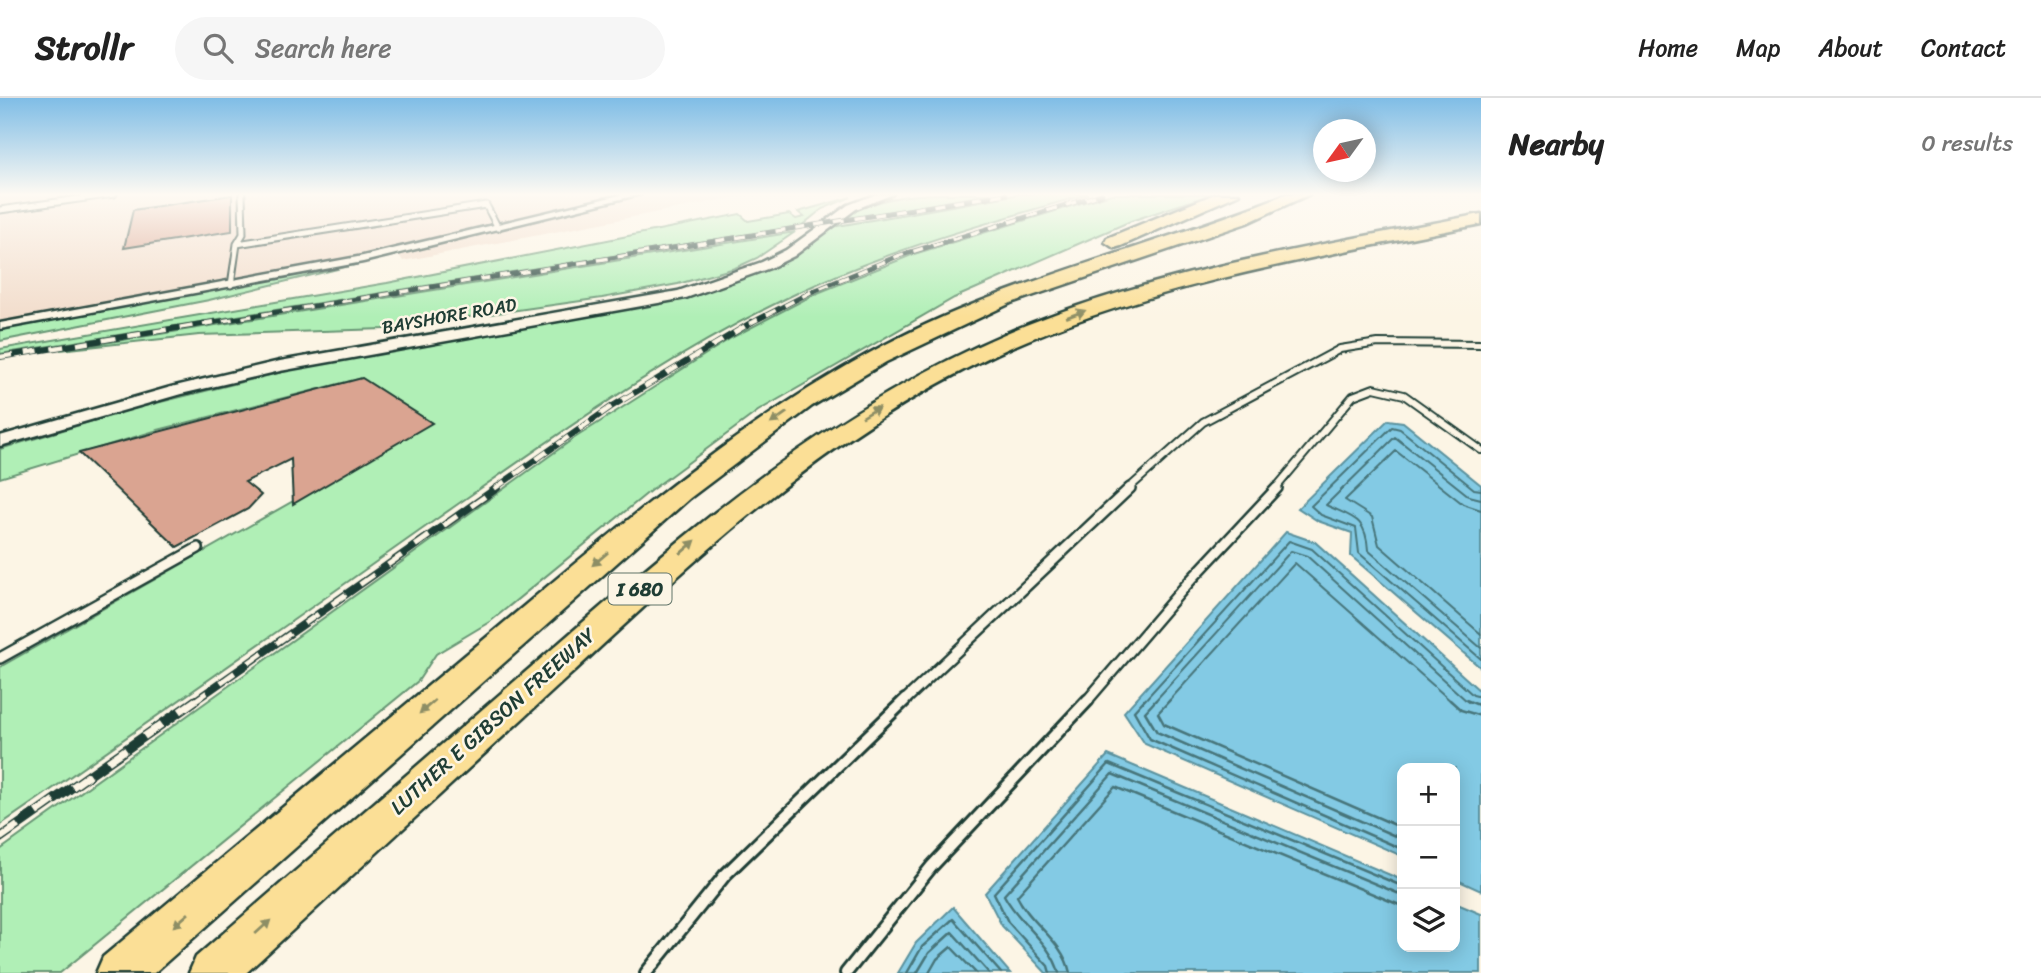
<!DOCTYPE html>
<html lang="en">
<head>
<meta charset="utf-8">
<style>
  :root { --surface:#fff; --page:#f6f6f6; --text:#222; --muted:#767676; --line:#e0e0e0 }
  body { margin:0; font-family:Sriracha,sans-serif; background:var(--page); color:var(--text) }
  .controls { position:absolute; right:21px; bottom:21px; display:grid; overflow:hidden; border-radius:14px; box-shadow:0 4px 18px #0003 }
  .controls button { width:63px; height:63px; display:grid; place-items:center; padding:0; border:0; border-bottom:2px solid var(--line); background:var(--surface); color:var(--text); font:35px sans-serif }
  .compass { position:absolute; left:1313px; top:21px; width:63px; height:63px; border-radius:50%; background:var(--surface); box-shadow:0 4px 18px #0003; rotate:237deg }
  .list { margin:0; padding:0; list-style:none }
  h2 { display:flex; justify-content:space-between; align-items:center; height:91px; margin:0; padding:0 28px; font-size:30px }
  h2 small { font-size:23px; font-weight:400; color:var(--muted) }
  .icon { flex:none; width:38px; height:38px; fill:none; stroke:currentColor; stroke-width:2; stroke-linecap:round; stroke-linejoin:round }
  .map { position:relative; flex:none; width:1481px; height:875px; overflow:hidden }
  header { display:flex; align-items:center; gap:42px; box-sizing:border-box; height:98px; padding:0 35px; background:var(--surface); border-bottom:2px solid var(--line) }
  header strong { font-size:33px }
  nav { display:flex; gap:38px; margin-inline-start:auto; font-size:24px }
  .search { width:490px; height:63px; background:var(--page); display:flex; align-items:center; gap:18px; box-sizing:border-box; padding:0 24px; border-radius:38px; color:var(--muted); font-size:26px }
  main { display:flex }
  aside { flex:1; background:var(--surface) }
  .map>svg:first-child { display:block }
</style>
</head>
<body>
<header>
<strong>Strollr</strong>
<div class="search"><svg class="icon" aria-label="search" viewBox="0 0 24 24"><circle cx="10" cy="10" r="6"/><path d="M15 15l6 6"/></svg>Search here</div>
<nav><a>Home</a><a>Map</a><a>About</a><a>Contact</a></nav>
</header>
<main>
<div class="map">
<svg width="1481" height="875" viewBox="0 0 1481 875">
  <rect width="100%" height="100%" fill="#fcf5e5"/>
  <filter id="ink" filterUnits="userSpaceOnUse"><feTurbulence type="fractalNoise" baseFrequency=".0143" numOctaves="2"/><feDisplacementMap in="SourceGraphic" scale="14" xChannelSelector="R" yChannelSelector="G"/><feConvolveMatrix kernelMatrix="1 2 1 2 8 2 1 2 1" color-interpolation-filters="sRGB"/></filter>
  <g filter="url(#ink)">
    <path fill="#f2ddcc" d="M0,96H752L403,163L399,157L0,231Z"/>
    <path fill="#b0efb6" stroke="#689675" stroke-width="2" d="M991,96L836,123C888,91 932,96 991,96Z
      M1020,96H1088C997,122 904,147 817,186C680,247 560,335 438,420C292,523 147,626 0,727V569L431,325L362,280L158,332L0,380V351L132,311L327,263L700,194L780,164L832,129Z
      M1111,96H1212L1131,123L954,200L758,313L650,393L491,523L436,556L418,583L60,875H0V752L573,341L731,240L815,196L914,156Z
      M851,99L822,111L801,128L0,256V251L387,185L740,116L748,123L789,116L796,121L804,119L798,114Z
      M795,134L757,160L735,170L678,186L602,200L384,231L199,237L60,252Z
      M400,156L209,202L0,243V231Z"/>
    <path fill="#83cae4" stroke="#5b929e" stroke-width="2" d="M1388,322L1403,324L1481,387V570L1351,458L1352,435L1318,423L1298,410Z
      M1286,434L1315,444L1481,594V793L1455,781V670H1402V758L1145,646L1124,614Z
      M1108,657L1402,782V849H1455V805L1481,816V875H1046L1002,828L985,795Z
      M953,809L1010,875H898L916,845Z"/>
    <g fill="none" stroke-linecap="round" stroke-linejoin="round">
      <path stroke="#47757a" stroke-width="2" d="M1481,392L1474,391L1400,331L1392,329L1311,408L1321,417L1356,430L1359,455L1481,561
        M1481,401L1469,398L1395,339L1326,407C1353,420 1366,419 1368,452L1481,550
        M1481,412L1463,406L1396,353L1345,402L1372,419L1379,447L1481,536
        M1143,604L1289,443L1312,451L1473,597L1481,599
        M1154,604L1291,453L1307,458L1468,604
        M1168,604L1295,465L1452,604"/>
      <path stroke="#47757a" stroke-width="2.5" d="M1144,602L1134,613L1150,641L1402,751
        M1156,602L1145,614L1157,634L1402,741
        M1170,602L1158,615L1164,626L1402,730
        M1450,602L1461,612L1481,618
        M1466,602L1481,608
        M907,875L922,849L953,821L1001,875
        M917,875L929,855L952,834L989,875
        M929,875L937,861L951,849L976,875
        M1050,875L1048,868L1008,824L994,795L1109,666L1402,788
        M1059,875C1051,844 1018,825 1004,797L1112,676L1402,797
        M1070,875C1063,842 1031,827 1017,798L1115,689L1402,808"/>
    </g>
    <path fill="#daa491" stroke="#1f3d34" stroke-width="2" d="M232,97V133L124,150L133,112Z
      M362,280L432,325L293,406L291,361L245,384L261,397L248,411L177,449L79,355Z"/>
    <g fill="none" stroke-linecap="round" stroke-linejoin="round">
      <g stroke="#1f3d34" stroke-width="9">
        <path id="service-far3" d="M0,112L114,96
          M237,146L243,136L242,96
          M231,187L237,146L486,107L498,130"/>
      </g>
      <g stroke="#1f3d34" stroke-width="10">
        <path id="service-far2" d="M1128,391L1203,324L1340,251L1378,245L1481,246
          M1275,391L1353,298L1374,290L1404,297L1481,352"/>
      </g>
      <g stroke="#1f3d34" stroke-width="14">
        <path id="service-far1" d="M0,560L198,450
          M903,604L1130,390
          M1086,604L1188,485L1277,390"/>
      </g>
      <g stroke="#1f3d34" stroke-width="16">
        <path id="service" d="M646,875L725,777L905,602
          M846,875L932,768L1088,602"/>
      </g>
      <g stroke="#1f3d34" stroke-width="5">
        <path id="minor" d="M624,96H641L363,164L0,231V225L363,158Z"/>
      </g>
      <g stroke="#1f3d34" stroke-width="5">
        <path id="tertiary" d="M877,96H893L856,111L794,158L770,170L686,200L280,273L181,296L0,348V338L171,289L280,263L678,193L762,164L786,152L848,107Z"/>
      </g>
      <g stroke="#1f3d34" stroke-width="5">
        <path id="motorway" d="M1215,96H1239L1121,148L1114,150L1105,144L1107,140Z
          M1286,96H1310L1247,125L1011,205L886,264L812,308L690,400L154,875H96L103,859C235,749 367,639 499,529C616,431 732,331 866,257C997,183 1148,152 1286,96Z
          M1481,116V126C1328,157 1173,182 1028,242C845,319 712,446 569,578C461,677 354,776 246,875H189L196,859C309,761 423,663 536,565C686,435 824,313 1009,234C1159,171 1322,147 1481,116Z"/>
      </g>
      <use href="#service-far3" stroke="#fcf5e5" stroke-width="5"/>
      <use href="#service-far2" stroke="#fcf5e5" stroke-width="6"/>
      <use href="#service-far1" stroke="#fcf5e5" stroke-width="9"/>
      <use href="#service" stroke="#fcf5e5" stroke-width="10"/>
      <use href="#minor" fill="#fcf5e5" fill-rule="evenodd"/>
      <use href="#tertiary" fill="#fcf5e5" fill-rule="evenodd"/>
      <use href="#motorway" fill="#fbdf96" fill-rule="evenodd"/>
      <g stroke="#1f3d34" stroke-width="5">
        <path id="rail-far3" d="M203,226L1006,96
          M749,226L811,194L898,158L1102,96"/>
      </g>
      <g stroke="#1f3d34" stroke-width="6">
        <path id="rail-far2" d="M0,259L214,224
          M494,391L611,309L752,224"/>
      </g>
      <g stroke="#1f3d34" stroke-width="8">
        <path id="rail-far1" d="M193,604L497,390"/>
      </g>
      <g stroke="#1f3d34" stroke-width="10">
        <path id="rail" d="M0,740L196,602"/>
      </g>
      <use href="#rail-far3" stroke="#fcf5e5" stroke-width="3.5" stroke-dasharray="10" stroke-linecap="butt"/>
      <use href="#rail-far2" stroke="#fcf5e5" stroke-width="4.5" stroke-dasharray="13" stroke-linecap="butt"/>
      <use href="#rail-far1" stroke="#fcf5e5" stroke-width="5" stroke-dasharray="17" stroke-linecap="butt"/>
      <use href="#rail" stroke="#fcf5e5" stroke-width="7" stroke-dasharray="22" stroke-linecap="butt"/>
    </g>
    <defs><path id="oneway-solid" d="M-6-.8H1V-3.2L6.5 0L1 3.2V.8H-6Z" transform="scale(1.75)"/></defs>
    <g fill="#8d8e65">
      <use href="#oneway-solid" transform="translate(1076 216) rotate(-20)"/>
      <use href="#oneway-solid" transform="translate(871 314) rotate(-31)"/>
      <use href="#oneway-solid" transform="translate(779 320) rotate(145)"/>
      <use href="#oneway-solid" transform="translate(688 449) rotate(-41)"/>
      <use href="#oneway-solid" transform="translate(600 461) rotate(140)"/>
      <use href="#oneway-solid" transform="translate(427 609) rotate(139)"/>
      <use href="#oneway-solid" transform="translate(181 822) rotate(139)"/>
      <use href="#oneway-solid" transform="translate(263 829) rotate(-42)"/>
    </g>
  </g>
  <linearGradient id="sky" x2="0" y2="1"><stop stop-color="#7fbde6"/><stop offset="0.44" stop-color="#fefaf3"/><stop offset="1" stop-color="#fefaf3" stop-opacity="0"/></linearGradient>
  <rect width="1481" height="219" fill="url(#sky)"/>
  <g text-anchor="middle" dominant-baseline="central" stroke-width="5" stroke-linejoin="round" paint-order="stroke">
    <g font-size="18" fill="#1f3d34" stroke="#fcf5e5">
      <text transform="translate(449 218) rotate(-10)">BAYSHORE ROAD</text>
    </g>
    <rect fill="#fcf5e5" stroke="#617469" stroke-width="2" x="608.5" y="475.5" width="63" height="31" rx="5"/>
    <g font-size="19" font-weight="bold" fill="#1f3d34">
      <text x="640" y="491">I 680</text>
    </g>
    <g font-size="21" fill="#1f3d34" stroke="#fcf5e5">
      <text transform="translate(493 623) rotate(-42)">LUTHER E GIBSON FREEWAY</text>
    </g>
  </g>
</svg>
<div class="controls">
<button>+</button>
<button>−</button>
<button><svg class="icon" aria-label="layers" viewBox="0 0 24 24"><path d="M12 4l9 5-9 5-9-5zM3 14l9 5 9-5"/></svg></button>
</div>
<svg class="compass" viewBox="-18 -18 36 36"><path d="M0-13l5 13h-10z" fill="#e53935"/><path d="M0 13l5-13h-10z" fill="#767676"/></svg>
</div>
<aside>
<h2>Nearby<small>0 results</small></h2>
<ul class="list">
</ul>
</aside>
</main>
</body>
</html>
